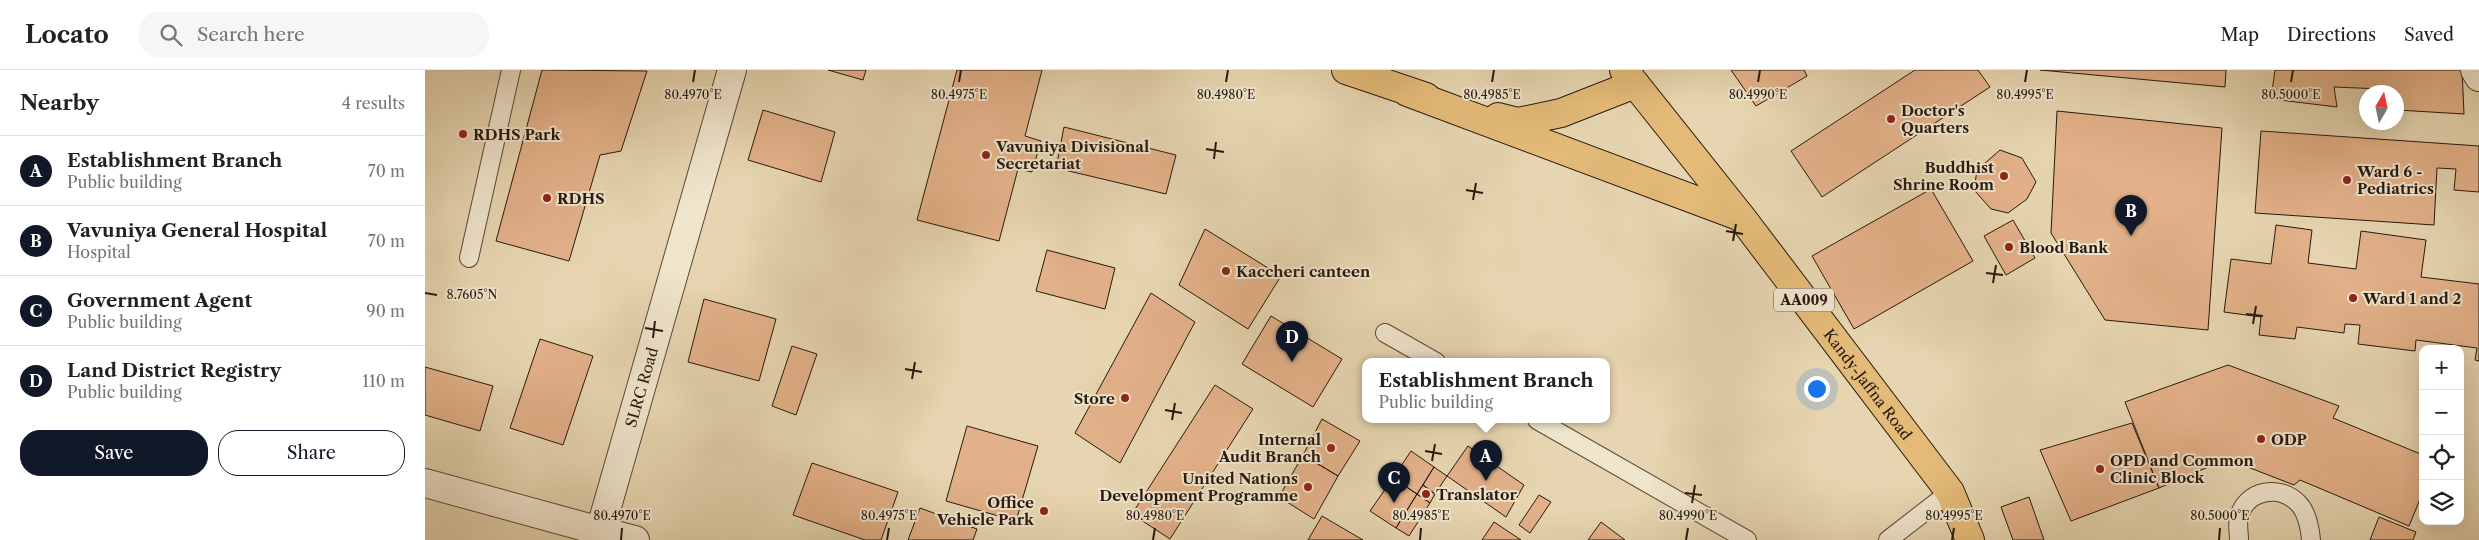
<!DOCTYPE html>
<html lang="en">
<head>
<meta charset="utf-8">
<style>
  :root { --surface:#fff; --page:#f6f6f6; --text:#222; --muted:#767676; --line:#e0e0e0; --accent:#111827 }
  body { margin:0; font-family:"Libre Caslon Text",serif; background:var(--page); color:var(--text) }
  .controls { position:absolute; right:15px; bottom:15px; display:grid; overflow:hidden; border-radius:10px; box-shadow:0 5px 20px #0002 }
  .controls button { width:45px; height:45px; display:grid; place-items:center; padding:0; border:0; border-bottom:1px solid var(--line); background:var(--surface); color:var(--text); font:25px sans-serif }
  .compass { position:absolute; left:1934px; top:15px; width:45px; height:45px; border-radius:50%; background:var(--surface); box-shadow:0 5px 20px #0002; rotate:9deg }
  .you { position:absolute; left:1391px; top:318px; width:18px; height:18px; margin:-12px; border:4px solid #fff; border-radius:50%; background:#1a73e8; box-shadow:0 0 0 8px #1a73e833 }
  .badge { display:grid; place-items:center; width:32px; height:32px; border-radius:50%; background:var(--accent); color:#fff; font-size:16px; font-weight:700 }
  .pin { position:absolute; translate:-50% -41px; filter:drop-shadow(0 1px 2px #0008) }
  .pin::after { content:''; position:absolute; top:26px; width:18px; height:15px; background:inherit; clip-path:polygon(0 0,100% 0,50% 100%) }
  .popup { position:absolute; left:937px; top:288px; width:248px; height:65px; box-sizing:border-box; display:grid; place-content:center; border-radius:10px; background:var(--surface); filter:drop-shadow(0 1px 4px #0005); font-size:16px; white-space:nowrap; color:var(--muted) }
  .popup b { font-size:19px; color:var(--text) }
  .popup::after { content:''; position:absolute; left:50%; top:100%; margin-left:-10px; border:10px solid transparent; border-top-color:var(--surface) }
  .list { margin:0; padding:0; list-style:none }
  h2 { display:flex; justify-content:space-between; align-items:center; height:65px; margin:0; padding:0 20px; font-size:21px }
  h2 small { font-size:16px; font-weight:400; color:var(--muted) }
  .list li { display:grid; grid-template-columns:32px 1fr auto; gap:15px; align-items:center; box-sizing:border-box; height:70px; padding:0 20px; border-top:1px solid var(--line) }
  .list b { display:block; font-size:19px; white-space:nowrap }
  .list p { margin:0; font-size:16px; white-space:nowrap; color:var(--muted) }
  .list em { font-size:16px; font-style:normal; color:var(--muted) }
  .actions { display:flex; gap:10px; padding:15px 20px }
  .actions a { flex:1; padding:11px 0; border:1px solid var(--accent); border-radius:20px; text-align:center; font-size:18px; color:var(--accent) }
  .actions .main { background:var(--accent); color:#fff }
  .icon { flex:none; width:28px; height:28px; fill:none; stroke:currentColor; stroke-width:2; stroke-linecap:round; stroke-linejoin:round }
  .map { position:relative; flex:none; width:2054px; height:470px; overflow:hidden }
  header { display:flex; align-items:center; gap:30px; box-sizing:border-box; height:70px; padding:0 25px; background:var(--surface); border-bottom:1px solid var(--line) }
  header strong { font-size:24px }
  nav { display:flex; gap:28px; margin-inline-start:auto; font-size:18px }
  .search { width:350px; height:45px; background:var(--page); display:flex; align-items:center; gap:12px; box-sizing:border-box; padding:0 18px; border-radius:20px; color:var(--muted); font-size:19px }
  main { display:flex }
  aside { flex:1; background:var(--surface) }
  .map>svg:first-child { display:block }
</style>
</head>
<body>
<header>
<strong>Locato</strong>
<div class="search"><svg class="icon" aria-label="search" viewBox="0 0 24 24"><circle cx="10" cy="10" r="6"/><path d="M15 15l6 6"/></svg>Search here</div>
<nav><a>Map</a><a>Directions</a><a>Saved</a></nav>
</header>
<main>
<aside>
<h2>Nearby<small>4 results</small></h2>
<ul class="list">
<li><span class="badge">A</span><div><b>Establishment Branch</b><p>Public building</p></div><em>70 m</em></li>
<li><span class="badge">B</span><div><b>Vavuniya General Hospital</b><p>Hospital</p></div><em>70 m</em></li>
<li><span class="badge">C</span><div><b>Government Agent</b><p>Public building</p></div><em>90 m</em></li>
<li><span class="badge">D</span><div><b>Land District Registry</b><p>Public building</p></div><em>110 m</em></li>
</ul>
<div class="actions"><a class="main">Save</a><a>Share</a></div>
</aside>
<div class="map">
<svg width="2054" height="470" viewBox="0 0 2054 470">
  <rect width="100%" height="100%" fill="#e6d5b0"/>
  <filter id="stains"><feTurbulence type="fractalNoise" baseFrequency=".004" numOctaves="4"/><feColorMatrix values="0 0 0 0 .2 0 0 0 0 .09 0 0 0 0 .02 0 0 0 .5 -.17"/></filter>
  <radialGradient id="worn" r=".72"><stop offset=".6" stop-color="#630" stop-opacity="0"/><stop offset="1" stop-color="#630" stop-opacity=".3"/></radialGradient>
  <path fill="#e3b189" stroke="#28190e" d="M117,0L222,1L196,81L175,85L144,191L71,171Z
    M403,0H441L438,10Z
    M532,0H617L600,66L616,71L607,102L593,99L574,171L492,150Z
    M1306,0H1379L1382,6L1331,36Z
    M1490,0H1553L1565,17L1397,127L1366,81Z
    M1615,0H1801L1800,17Z
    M1850,0H2037L2039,44L1972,40V22H1956V19L1909,17L1912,37L1846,29Z
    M338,40L410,62L396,112L323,90Z
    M1632,41L1797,58L1783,260L1680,250L1626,163Z
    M639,57L751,85L741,124L631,98Z
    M1836,61L2054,76V122L2029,120L2031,99L2012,98L2009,155L1830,143Z
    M1575,80L1597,88L1611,112L1602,129L1583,143L1566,139L1549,120L1552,100Z
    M1506,119L1548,191L1429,259L1387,186Z
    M1588,150L1610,188L1581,205L1559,166Z
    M1851,155L1887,160L1883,193L1931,199L1936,161L2001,170L1996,207L2054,214V291L2050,290L2052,278L1991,270L1990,281L1933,274L1935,255L1920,254L1919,263L1872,257L1870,269L1834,265L1836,247L1799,242L1806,189L1846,194Z
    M780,159L856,206L823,259L754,215Z
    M622,180L690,198L680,239L611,221Z
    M726,223L770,252L695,393L650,363Z
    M279,229L351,249L334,311L263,292Z
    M846,246L917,289L888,337L817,294Z
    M115,269L168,286L138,375L85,358Z
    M367,276L392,284L371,345L347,336Z
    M1803,295L1914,336L1908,348L1998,385V422L1984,456L1875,410L1869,415L1802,389L1734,418L1700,332Z
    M0,297L68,316L55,361L0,345Z
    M790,315L828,339L745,469L707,444Z
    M897,349L935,371L913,406L878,385Z
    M1707,353L1734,418L1646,451L1615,380Z
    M542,356L613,376L591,451L521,431Z
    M1043,376L1099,415L1081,447L1022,406Z
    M986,381L1009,397L992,424L968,408Z
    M878,385L913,406L889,449L854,427Z
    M387,393L473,422L456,470H440L368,445Z
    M1009,397L1022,406L1010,424L998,415Z
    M968,408L992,424L971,458L945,441Z
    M998,415L1010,424L1005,433L992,424Z
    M992,424L1005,433L984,466L971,458Z
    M1114,425L1126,432L1105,463L1094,455Z
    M1604,427L1619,470H1588L1576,437Z
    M495,438L552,459L548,470H483Z
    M897,446L938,470H883Z
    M1954,447L1991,462L1988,470H1945Z
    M1069,452L1096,470H1057Z
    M1176,452L1200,470H1163Z"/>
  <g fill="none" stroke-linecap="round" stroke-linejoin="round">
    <g stroke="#584836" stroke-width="20">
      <path id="service" d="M44,188L86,0
        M960,263L1011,292
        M1112,350L1322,470
        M1463,470L1525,422
        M1814,470C1814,463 1812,453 1814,447C1821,420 1854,414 1873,433C1882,442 1885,459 1886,470"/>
    </g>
    <g stroke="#584836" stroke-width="30">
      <g id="minor">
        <path d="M2050,0L2054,7"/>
        <path id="s1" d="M0,413L175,461L307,0"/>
        <path d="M175,461L210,470"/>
      </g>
    </g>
    <g stroke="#28190e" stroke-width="30">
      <g id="trunk">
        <path d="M921,0L1001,27"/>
        <path id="s2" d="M1199,0L1317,148L1525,422L1545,470"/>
        <path d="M982,22L1316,147"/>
        <path d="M1073,47L1093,52L1136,43L1210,14"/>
      </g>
    </g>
    <use href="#service" stroke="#efe4cc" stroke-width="18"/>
    <use href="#minor" stroke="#efe4cc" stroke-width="28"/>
    <use href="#trunk" stroke="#e3ba78" stroke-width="28"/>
  </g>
  <path fill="none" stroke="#28190e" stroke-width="2" d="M268,12L270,0M534,12L536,0M801,12L803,0M1067,12L1069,0M1333,12L1335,0M1600,12L1602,0M1866,12L1868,0M781,79L799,82M789,89L791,72M1041,120L1058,123M1048,130L1051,113M1301,161L1318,164M1308,171L1311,154M1561,203L1578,205M1568,213L1571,195M0,223L12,225M1821,244L1838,246M1828,254L1831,236M220,258L238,261M228,268L230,251M480,299L497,302M487,309L490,292M740,340L757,343M747,350L750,333M1000,381L1017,384M1007,391L1010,374M1260,423L1277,425M1267,433L1270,415M196,470L197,458M462,470L464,458M728,470L730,458M995,470L996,458M1261,470L1263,458M1527,470L1529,458M1794,470L1795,458"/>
  <g fill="#8f2418" stroke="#efe4cc" stroke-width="2">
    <circle cx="1466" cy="49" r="5"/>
    <circle cx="38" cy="64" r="5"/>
    <circle cx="561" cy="85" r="5"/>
    <circle cx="1579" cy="106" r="5"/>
    <circle cx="1922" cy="110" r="5"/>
    <circle cx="122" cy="128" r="5"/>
    <circle cx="1584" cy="177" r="5"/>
    <circle cx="801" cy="201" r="5"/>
    <circle cx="1928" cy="228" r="5"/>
    <circle cx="700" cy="328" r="5"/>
    <circle cx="1836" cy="369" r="5"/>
    <circle cx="906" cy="378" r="5"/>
    <circle cx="1675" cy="399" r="5"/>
    <circle cx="883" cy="417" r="5"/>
    <circle cx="1001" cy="424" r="5"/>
    <circle cx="619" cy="441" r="5"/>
  </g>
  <g text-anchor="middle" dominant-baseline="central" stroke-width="4" stroke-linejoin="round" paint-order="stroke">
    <rect fill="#efe4cc" stroke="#645647" stroke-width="1" x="1349" y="218.5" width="60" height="23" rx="4"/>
    <g font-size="14" font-weight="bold" fill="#28190e">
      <text x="1379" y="230">AA009</text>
    </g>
    <g font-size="15" font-weight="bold" fill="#28190e" stroke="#efe4cc" text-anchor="start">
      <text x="1476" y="40">Doctor's<tspan x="1476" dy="17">Quarters</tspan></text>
      <text x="48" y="64">RDHS Park</text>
      <text x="571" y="76">Vavuniya Divisional<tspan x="571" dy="17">Secretariat</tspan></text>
      <text x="1569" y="97" text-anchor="end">Buddhist<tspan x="1569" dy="17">Shrine Room</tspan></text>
      <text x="1932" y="101">Ward 6 -<tspan x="1932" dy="17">Pediatrics</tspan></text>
      <text x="132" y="128">RDHS</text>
      <text x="1594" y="177">Blood Bank</text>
      <text x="811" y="201">Kaccheri canteen</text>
      <text x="1938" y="228">Ward 1 and 2</text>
      <text x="690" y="328" text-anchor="end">Store</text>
      <text x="896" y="369" text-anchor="end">Internal<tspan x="896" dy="17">Audit Branch</tspan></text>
      <text x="1846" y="369">ODP</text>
      <text x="1685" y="390">OPD and Common<tspan x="1685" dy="17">Clinic Block</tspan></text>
      <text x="873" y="408" text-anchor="end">United Nations<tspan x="873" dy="17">Development Programme</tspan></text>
      <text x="1011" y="424">Translator</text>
      <text x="609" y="432" text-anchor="end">Office<tspan x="609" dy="17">Vehicle Park</tspan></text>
    </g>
    <g font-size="15" fill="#28190e" stroke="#efe4cc">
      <text stroke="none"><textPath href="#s2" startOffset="398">Kandy-Jaffna Road</textPath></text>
      <text stroke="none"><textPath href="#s1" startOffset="331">SLRC Road</textPath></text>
    </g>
  </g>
  <g font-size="12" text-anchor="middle" fill="#28190e" stroke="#efe4cc" stroke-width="4" stroke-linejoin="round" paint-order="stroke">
    <text x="268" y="29">80.4970°E</text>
    <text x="534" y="29">80.4975°E</text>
    <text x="801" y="29">80.4980°E</text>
    <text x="1067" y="29">80.4985°E</text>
    <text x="1333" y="29">80.4990°E</text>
    <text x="1866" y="29">80.5000°E</text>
    <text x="1600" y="29">80.4995°E</text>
    <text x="47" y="229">8.7605°N</text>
    <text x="197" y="450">80.4970°E</text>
    <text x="464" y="450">80.4975°E</text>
    <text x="730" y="450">80.4980°E</text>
    <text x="996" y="450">80.4985°E</text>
    <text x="1263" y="450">80.4990°E</text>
    <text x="1529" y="450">80.4995°E</text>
    <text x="1795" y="450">80.5000°E</text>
  </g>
  <rect width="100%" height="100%" filter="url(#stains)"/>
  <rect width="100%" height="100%" fill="url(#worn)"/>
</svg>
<div class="controls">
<button>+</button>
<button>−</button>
<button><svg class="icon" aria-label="locate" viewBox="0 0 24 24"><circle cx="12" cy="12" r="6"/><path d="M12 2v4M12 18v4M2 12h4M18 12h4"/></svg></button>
<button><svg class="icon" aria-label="layers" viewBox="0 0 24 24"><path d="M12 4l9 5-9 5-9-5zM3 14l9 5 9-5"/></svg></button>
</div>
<svg class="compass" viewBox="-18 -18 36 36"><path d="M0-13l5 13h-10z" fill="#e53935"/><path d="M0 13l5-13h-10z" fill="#767676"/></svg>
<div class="you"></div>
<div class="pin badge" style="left:1061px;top:411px">A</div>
<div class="popup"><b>Establishment Branch</b>Public building</div>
<div class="pin badge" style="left:1706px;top:166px">B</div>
<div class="pin badge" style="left:969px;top:433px">C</div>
<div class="pin badge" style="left:867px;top:292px">D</div>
</div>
</main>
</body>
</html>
